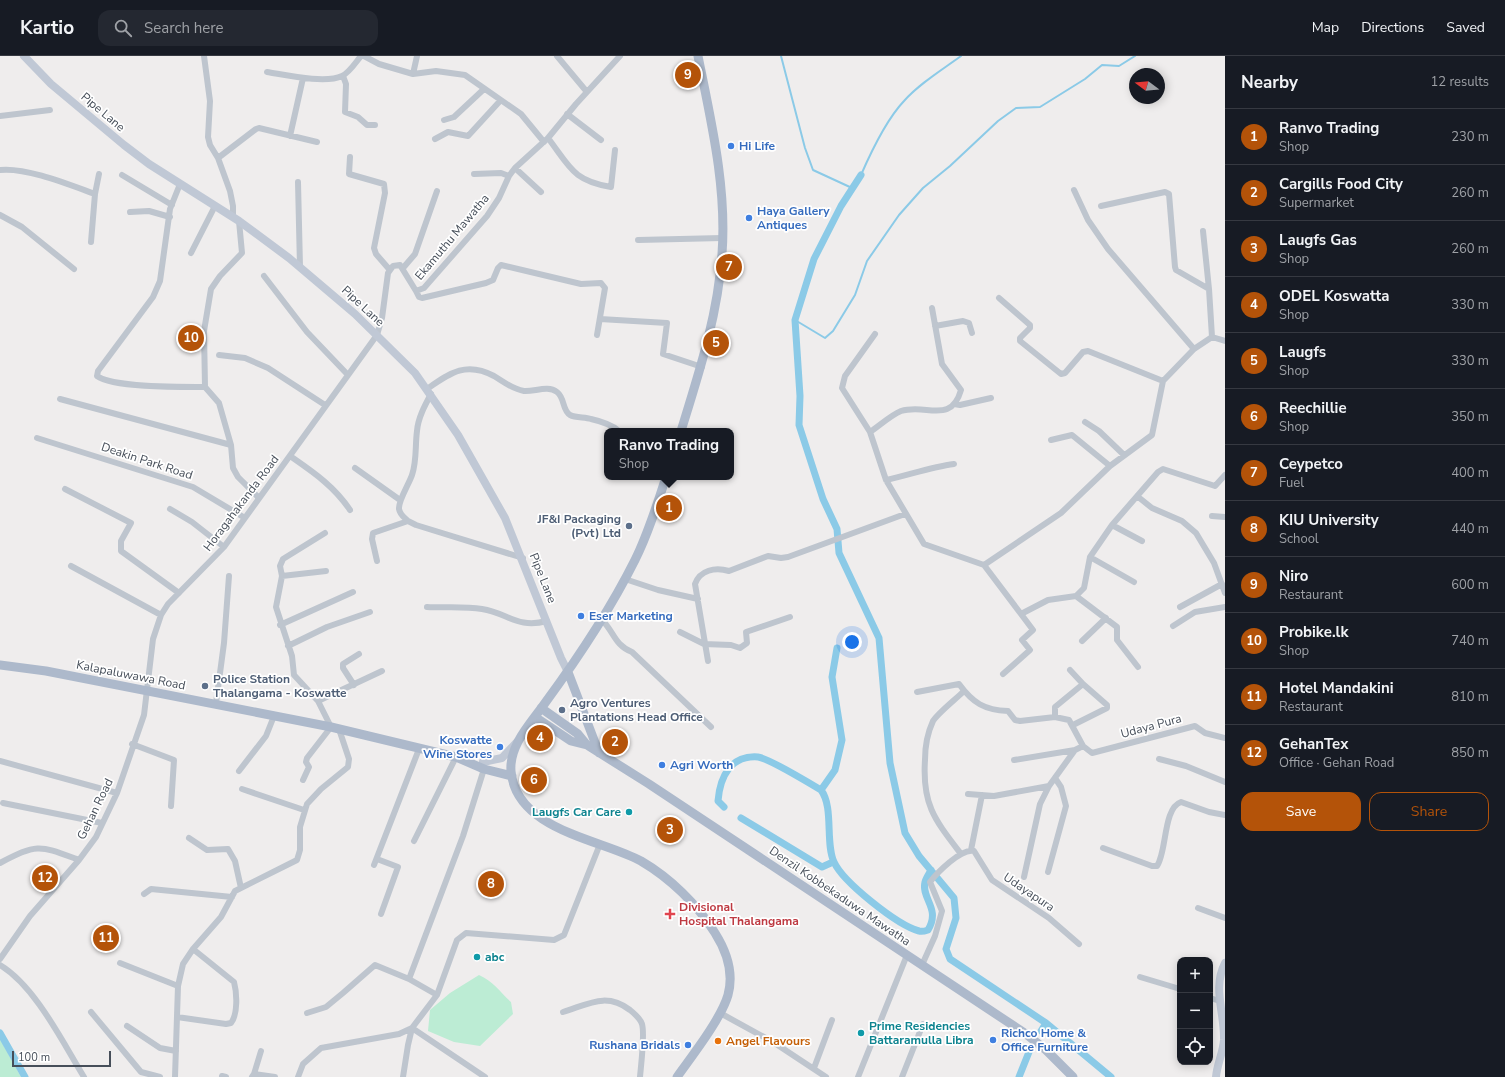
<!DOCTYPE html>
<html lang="en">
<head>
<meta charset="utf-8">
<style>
  :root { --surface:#171b24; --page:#242831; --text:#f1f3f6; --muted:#9ea1a6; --line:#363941; --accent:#b45309 }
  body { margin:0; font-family:"Nunito Sans",sans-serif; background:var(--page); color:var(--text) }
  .controls { position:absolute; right:12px; bottom:12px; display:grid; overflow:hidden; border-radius:8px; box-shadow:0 2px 10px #0003 }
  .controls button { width:36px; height:36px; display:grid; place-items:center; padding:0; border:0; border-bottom:1px solid var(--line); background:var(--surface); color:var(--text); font:20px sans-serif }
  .compass { position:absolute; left:1129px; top:12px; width:36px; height:36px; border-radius:50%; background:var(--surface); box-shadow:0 2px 10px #0003; rotate:286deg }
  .scale { position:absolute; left:12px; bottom:10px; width:99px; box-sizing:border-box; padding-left:4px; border:2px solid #464e59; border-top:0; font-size:11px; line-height:14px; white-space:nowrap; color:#464e59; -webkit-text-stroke:3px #fff; paint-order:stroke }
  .you { position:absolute; left:852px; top:586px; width:14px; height:14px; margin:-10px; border:3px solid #fff; border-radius:50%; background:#1a73e8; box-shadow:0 0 0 6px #1a73e833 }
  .badge { display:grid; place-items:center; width:26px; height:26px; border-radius:50%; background:var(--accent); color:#fff; font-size:13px; font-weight:700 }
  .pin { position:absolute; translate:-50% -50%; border:2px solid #fff; box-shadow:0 1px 4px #0006 }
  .popup { position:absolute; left:604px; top:372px; width:130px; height:52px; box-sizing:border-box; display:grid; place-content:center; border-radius:8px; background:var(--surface); filter:drop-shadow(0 1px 3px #0005); font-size:13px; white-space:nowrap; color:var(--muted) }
  .popup b { font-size:15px; color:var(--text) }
  .popup::after { content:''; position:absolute; left:50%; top:100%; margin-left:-8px; border:8px solid transparent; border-top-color:var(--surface) }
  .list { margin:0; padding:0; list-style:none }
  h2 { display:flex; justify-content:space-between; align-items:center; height:52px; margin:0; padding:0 16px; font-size:17px }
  h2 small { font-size:13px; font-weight:400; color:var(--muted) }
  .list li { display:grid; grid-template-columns:26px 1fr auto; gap:12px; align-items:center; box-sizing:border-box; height:56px; padding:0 16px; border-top:1px solid var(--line) }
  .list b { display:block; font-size:15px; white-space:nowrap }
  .list p { margin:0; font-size:13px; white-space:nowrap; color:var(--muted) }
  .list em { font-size:13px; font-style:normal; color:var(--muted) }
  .actions { display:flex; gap:8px; padding:12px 16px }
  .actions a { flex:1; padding:9px 0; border:1px solid var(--accent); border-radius:12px; text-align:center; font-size:14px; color:var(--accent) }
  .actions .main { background:var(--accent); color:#fff }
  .icon { flex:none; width:22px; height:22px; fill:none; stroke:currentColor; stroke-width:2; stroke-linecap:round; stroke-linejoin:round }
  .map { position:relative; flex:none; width:1225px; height:1021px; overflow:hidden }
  header { display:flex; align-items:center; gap:24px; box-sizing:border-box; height:56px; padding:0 20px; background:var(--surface); border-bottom:1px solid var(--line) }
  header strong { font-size:19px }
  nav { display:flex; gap:22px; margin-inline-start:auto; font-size:14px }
  .search { width:280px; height:36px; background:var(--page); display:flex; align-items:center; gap:10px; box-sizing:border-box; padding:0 14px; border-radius:12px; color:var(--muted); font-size:15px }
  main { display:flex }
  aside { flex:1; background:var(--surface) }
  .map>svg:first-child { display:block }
</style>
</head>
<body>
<header>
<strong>Kartio</strong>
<div class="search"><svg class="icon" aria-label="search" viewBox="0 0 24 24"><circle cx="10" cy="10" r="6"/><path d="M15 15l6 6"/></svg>Search here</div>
<nav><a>Map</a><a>Directions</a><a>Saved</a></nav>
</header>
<main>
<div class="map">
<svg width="1225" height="1021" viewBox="0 0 1225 1021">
  <rect width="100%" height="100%" fill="#efeded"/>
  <path fill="#bcecd4" d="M479,919C493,925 500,936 511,946L513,958L480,990L454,986L428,975L430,954L450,937Z
    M0,983L21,1021H0Z"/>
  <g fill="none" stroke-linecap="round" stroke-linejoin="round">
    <path stroke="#8bcae7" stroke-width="2" d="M781,0L805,92L813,114L852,132
      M861,119C871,96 886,64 904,45C920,27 942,14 961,0
      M795,264L825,282L833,275L855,239L867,205L899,159L923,132L950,110L998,65L1016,52L1040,51L1085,23L1102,9L1119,10L1135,0"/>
    <path stroke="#8bcae7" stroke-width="7" d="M861,119L841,150L814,203L795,264L800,340L799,369L823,443L837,473L839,497L879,582L890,707L905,777L919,800L954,842L956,862L946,893L950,903L1046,967L1111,1021
      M837,592L832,621L842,684L835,714L821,734C834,751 825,787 834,806C843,826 897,869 919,875C922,876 925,875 928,874C941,852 921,843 925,826C926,822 929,818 931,814
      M724,751L718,745C720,720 731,699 758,701C767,702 811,728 821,734
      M741,762L822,811L833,806
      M1041,975L1046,967
      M0,977L25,1021
      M1019,1021L1031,991"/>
    <path stroke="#bec5ce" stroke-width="6" d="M204,0L210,45L208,81L210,89L218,102L230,135L233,150V161
      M364,0L379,8L413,18L436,15L465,19L521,58L544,86
      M557,0L587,36
      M267,16C286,19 325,28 342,20C349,17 356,6 361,0
      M413,18L417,0
      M343,20L346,28L345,56L358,61L367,69H375
      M567,58L601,84
      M0,60L50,54
      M444,64L454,61L484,33
      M290,80L303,22
      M548,82C570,111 573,125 611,131L615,94
      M435,83L448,76L468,80L500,45
      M350,101L349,118L384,128L385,137L374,192L376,198L389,213
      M218,102L256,73L259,72L317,86
      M515,112L541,136
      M0,114C26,111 70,129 95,138
      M474,118L501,117L509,120
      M122,119L172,149
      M298,126L300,211
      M180,128L170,153L160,225L153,241L98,315L97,320C113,332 183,331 205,331
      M1074,134L1088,164L1108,193L1194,293
      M1101,150L1165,136L1169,138L1175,211L1176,214L1209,233L1212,281
      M130,156L149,155L170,161
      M0,159L22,171L74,213
      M239,165L242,197L220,220L211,233L204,275L205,331L219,347L231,389L233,412L238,421L259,442
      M1203,175L1209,233
      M638,184L722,182
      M91,186L95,138L99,118
      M191,197L215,150
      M403,212L415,198L437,135
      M264,220L307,276L348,319
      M416,235L419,241L422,242L486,227L493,224L498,212L501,209L581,228L601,227L605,232L597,279
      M999,242L1030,269V272L1020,282V285L1061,318L1065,317L1083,296L1088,295L1163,325
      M932,252L942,308L961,334C951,369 926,347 901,355C891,359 879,370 870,376L886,424L924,488L984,509L1021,558L1048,544L1076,540L1084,532L1090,501L1112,469L1158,416L1163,413L1215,430L1225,419
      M600,263L667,267L663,298L702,311
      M935,270L963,265L969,267L972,277
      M1212,281L1225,285
      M219,299L245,302L268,312L325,349
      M427,333C450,317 466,305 494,320C504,326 512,333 524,335C534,336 548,329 557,336C565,342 562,354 570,359C576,362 585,361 591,363C600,365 612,369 619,375
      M60,343L231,389
      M954,348L960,349L991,342
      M1085,366L1099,375L1124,399
      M870,376L842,332L845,320L875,278
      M37,382L193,431L245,462
      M1051,384L1072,379L1110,410
      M290,400C313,416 334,430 350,454
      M355,412L400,444
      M886,424C909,419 931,411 954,408
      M65,433L131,467L121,485V495L179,537
      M1137,440L1152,452L1182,465L1196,477L1214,507L1225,537
      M170,453L192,466L224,491
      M1212,460L1225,461
      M408,465C404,461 400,459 399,453C398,445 409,428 412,419C417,405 415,389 417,375C418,362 425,349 431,338
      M1112,469L1142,485
      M1090,501L1134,526
      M377,505L372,483L373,477L408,465L416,469L523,502
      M984,509L1061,457L1110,410L1152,379L1163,325L1194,293L1212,281
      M71,510L161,559
      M282,520L326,515
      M625,523L658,534L698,543
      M1076,540L1117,571V584L1138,611
      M427,551C445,552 464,550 482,553C508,557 517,573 547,565
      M1180,551L1222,528
      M601,563C614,575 614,589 632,596L711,671
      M280,569L353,536
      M1173,570L1195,556L1225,551
      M680,576L704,588L731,589L740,592L747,587L746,576L790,561
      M1082,585L1106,562
      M288,590L327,571L370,556
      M708,605L695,528C700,514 715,511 729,515L768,500L781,502L788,501L905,458
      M1070,614L1083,628L1107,649V652L1073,669
      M1003,618L1030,594L1022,584L1033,574L1021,558
      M354,629L343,612V608L359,598
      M917,636L959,628C973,647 984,654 1008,655L1015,664L1020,665L1055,661L1069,664L1083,690L1075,694L1049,730L1040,748L1024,821
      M318,645L382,615
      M216,647L224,587L229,520
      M1055,661V651L1083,628
      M132,688L174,704L171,750
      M1083,690L1092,697L1195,670L1205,677L1225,682
      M1159,703L1186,710L1225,726
      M1014,704L1075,694
      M0,705L117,737
      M239,715L266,680L274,660
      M303,724L309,711L306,706L307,702L331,671L318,645L294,619L292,600L276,551L282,520L280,510L283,503L325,477
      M242,733L304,754
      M968,738L994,740L1049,730
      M3,747L102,767
      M189,782L207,794L228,793L235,805L241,832
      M414,785L456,701
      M1103,792L1152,810H1157C1167,796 1163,752 1181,746L1209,756L1225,759
      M971,794L982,739
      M961,798C935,764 922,749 925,704C925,690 927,678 933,665C939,656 956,643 964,635
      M377,803L398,811L381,858
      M0,807C38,787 39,789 79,804
      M374,809L419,693
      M1048,816L1066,750L1061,731L1055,722
      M144,838L151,833L232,841
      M1198,852L1225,862
      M0,903L30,860L79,804L96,781L117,737L144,659L153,583L161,559L168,548L224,491L377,279L382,262L388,217L393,210L400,209L416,235L424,232L487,160L499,142L509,120L515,112L548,82L576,48L620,0
      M120,907L178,930
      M0,909C35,930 62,985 84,1021
      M922,909L935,880L942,855L930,826C937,817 961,792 974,795L992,824L1049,862L1079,888
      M1140,921L1180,933
      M409,923L437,939
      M1210,942L1220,945
      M91,956L141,1016L160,1021
      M563,956C589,948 606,936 630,954C635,958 640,962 642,968C645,978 641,1009 640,1021
      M307,957L326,951L343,937L375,909L409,923L463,780L484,713
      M720,957L773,986L826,1021
      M177,961L226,968L231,967C238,958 237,937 234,926L193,893
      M127,970L160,992L176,995
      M412,972L485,1021
      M814,1012L832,964
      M254,1018L261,995
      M222,1020L226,1021
      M175,1021L178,930L183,908L193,893L221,861L235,835L297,804L300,794V771L307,748L321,733L348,711L349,703L339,673
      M252,1021L254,1018L275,1021
      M298,1021L303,1008L321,992L399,978L412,972
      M403,1021L408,989L412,972L437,939L457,884L466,877L554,884L564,879L600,788
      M858,1021L907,899
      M902,1021L923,968"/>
    <path stroke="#c0c8d5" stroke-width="8" d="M24,0L51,28L124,89L149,108L239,165L289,202L355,258L415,317L458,379L505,462L561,602L568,616
      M483,706L502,702L517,686
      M1216,1021C1217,1008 1223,997 1224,984C1225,958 1212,932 1225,907"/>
    <path stroke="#adb9cb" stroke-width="9" d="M681,375C699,317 718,259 722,198C727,131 711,65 698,0
      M666,421C657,449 648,478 635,504C610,554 578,602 545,647C531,667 509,689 511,715C516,774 600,783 641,805C670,822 697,848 715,877C727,896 734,917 728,939C721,963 692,1000 677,1021
      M0,609L46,615L331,671L456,701L484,713L512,720
      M568,616L599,697
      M541,652L578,678L587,689L649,728L1026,978L1046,994L1073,1021
      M535,661L571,685L587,689"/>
  </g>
  <g fill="#3f7fe0" stroke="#fff" stroke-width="1.5">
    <circle cx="731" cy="90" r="4"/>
    <circle cx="749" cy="162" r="4"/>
    <circle cx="581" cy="560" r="4"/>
    <circle cx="500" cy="691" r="4"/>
    <circle cx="662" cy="709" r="4"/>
    <circle cx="993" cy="984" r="4"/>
    <circle cx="688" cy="989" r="4"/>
  </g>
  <g fill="#5c6f8a" stroke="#fff" stroke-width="1.5">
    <circle cx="629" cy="470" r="4"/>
    <circle cx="205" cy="630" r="4"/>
    <circle cx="562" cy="654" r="4"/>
  </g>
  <g fill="#0f9aa8" stroke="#fff" stroke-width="1.5">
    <circle cx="629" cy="756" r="4"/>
    <circle cx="477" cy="901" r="4"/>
    <circle cx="861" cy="977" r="4"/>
  </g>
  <path fill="#e0444e" stroke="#fff" stroke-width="1.5" d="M668 852h4v4h4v4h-4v4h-4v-4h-4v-4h4z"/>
  <circle fill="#e8710a" stroke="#fff" stroke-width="1.5" cx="718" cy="985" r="4"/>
  <g text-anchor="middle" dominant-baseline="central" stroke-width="3.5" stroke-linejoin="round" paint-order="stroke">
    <g font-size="12" fill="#464e59" stroke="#fff">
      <text transform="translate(103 56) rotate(40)">Pipe Lane</text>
      <text transform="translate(452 181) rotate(-50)">Ekamuthu Mawatha</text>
      <text transform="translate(363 250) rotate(43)">Pipe Lane</text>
      <text transform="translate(147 405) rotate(18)">Deakin Park Road</text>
      <text transform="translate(241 447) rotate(-53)">Horagahakanda Road</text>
      <text transform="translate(543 522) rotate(68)">Pipe Lane</text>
      <text transform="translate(131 619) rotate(11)">Kalapaluwawa Road</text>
      <text transform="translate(1151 670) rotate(-15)">Udaya Pura</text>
      <text transform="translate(95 753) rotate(-64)">Gehan Road</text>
      <text transform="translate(1029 836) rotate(34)">Udayapura</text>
      <text transform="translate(840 840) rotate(34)">Denzil Kobbekaduwa Mawatha</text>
    </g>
    <g font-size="12" font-weight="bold" fill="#366cbe" stroke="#fff" text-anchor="start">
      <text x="739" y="90">Hi Life</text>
      <text x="757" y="155">Haya Gallery<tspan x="757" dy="14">Antiques</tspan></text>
      <text x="589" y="560">Eser Marketing</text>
      <text x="492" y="684" text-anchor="end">Koswatte<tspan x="492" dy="14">Wine Stores</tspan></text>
      <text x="670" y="709">Agri Worth</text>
      <text x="1001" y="977">Richco Home &amp;<tspan x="1001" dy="14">Office Furniture</tspan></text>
      <text x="680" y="989" text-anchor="end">Rushana Bridals</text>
    </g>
    <g font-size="12" font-weight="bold" fill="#4e5e75" stroke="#fff" text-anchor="start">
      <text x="621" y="463" text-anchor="end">JF&amp;I Packaging<tspan x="621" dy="14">(Pvt) Ltd</tspan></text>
      <text x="213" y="623">Police Station<tspan x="213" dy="14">Thalangama - Koswatte</tspan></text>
      <text x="570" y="647">Agro Ventures<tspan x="570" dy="14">Plantations Head Office</tspan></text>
    </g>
    <g font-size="12" font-weight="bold" fill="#0d838f" stroke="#fff" text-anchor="start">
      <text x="621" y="756" text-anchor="end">Laugfs Car Care</text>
      <text x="485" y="901">abc</text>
      <text x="869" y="970">Prime Residencies<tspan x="869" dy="14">Battaramulla Libra</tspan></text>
    </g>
    <g font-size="12" font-weight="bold" fill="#be3a42" stroke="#fff" text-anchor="start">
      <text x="679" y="851">Divisional<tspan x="679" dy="14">Hospital Thalangama</tspan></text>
    </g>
    <g font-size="12" font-weight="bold" fill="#c56008" stroke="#fff" text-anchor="start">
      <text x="726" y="985">Angel Flavours</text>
    </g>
  </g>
</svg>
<div class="controls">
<button>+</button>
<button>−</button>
<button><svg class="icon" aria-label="locate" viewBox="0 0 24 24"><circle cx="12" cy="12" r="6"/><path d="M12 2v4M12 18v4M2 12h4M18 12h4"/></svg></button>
</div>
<svg class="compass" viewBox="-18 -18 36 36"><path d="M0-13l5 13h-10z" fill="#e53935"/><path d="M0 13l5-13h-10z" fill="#9ea1a6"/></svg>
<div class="scale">100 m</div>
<div class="you"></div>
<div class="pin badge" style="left:669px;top:452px">1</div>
<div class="popup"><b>Ranvo Trading</b>Shop</div>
<div class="pin badge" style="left:615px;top:686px">2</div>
<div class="pin badge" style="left:670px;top:774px">3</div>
<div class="pin badge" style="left:540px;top:682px">4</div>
<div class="pin badge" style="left:716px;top:287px">5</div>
<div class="pin badge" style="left:534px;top:724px">6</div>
<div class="pin badge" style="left:729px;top:211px">7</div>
<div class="pin badge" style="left:491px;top:828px">8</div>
<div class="pin badge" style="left:688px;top:19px">9</div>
<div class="pin badge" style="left:191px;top:282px">10</div>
<div class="pin badge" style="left:106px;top:882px">11</div>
<div class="pin badge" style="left:45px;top:822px">12</div>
</div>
<aside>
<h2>Nearby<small>12 results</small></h2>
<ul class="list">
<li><span class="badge">1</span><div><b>Ranvo Trading</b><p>Shop</p></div><em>230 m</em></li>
<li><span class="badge">2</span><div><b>Cargills Food City</b><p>Supermarket</p></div><em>260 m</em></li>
<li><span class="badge">3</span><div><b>Laugfs Gas</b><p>Shop</p></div><em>260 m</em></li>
<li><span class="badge">4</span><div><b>ODEL Koswatta</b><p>Shop</p></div><em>330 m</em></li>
<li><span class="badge">5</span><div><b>Laugfs</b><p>Shop</p></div><em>330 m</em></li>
<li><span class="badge">6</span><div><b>Reechillie</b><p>Shop</p></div><em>350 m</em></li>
<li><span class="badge">7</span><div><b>Ceypetco</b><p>Fuel</p></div><em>400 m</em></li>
<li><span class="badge">8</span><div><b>KIU University</b><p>School</p></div><em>440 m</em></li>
<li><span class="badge">9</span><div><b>Niro</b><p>Restaurant</p></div><em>600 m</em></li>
<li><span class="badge">10</span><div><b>Probike.lk</b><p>Shop</p></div><em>740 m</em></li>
<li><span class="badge">11</span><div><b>Hotel Mandakini</b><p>Restaurant</p></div><em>810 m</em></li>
<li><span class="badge">12</span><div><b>GehanTex</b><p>Office · Gehan Road</p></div><em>850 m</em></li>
</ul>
<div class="actions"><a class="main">Save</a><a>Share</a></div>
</aside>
</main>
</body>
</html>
